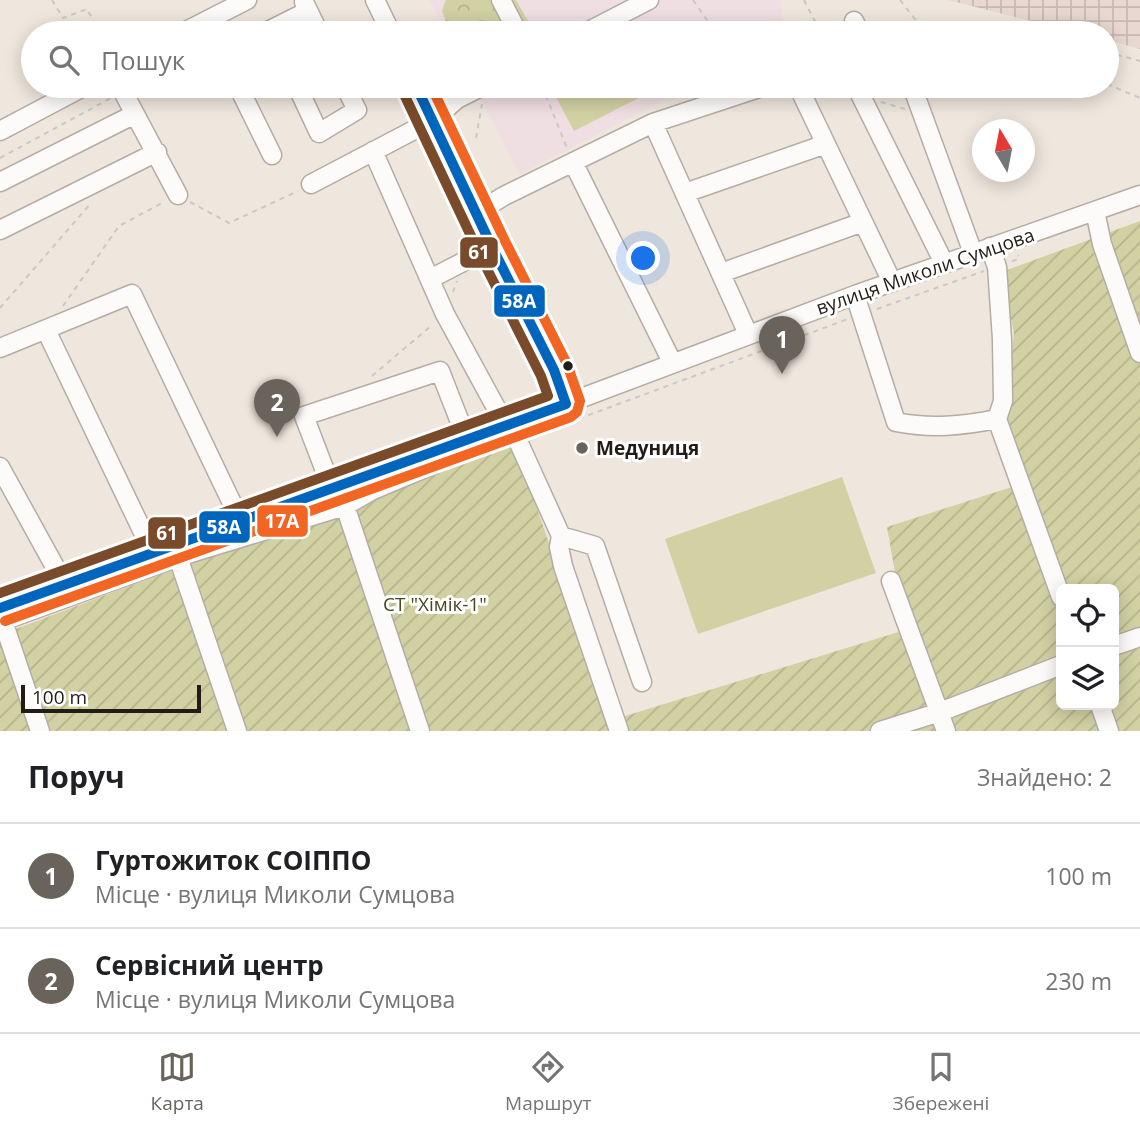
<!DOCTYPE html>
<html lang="uk">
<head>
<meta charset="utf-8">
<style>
  :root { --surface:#fff; --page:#f2f2f2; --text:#202124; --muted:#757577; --line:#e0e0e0; --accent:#6a635c }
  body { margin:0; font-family:"Open Sans",sans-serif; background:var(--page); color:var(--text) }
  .controls { position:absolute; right:21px; bottom:21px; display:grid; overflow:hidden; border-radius:10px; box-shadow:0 4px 18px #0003 }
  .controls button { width:63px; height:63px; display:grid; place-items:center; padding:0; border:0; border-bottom:2px solid var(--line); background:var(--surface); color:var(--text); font:35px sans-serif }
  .compass { position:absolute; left:972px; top:119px; width:63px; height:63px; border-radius:50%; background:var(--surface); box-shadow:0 4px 18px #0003; rotate:350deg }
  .scale { position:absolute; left:21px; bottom:18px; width:180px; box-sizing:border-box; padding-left:7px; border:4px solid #221c16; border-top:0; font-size:19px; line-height:24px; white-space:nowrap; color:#221c16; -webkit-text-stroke:5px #fff; paint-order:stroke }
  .you { position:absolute; left:644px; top:259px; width:24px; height:24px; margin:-18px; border:5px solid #fff; border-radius:50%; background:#1a73e8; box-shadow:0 0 0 10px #1a73e833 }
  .badge { display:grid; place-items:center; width:46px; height:46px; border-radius:50%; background:var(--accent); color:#fff; font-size:23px; font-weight:700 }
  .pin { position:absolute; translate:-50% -58px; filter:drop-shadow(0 2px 4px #0008) }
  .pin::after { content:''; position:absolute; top:37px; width:24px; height:21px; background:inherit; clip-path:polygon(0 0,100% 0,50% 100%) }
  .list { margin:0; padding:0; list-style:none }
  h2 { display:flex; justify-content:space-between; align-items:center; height:91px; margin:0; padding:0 28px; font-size:30px }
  h2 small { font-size:23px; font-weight:400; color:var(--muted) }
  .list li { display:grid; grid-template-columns:46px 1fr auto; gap:21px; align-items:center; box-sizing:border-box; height:105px; padding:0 28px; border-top:2px solid var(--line) }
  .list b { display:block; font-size:26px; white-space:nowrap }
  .list p { margin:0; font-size:23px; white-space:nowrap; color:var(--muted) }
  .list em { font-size:23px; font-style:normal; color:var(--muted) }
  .icon { flex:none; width:38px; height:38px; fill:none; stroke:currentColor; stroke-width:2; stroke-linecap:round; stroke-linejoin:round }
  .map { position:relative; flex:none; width:1140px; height:731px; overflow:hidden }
  .search { position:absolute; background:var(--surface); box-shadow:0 4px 18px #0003; left:21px; right:21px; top:21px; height:77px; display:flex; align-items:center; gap:18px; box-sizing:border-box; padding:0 24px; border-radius:38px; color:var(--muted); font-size:26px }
  .sheet { height:301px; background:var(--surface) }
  nav { display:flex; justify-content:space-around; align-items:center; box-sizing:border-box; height:98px; border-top:2px solid var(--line); background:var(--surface); font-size:19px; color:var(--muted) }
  nav a { display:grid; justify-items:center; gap:4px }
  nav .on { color:var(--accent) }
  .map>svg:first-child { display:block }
</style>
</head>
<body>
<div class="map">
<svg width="1140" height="731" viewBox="0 0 1140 731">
  <defs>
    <pattern id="industrial-grid" width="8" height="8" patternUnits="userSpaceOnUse" patternTransform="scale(1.75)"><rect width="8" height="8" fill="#e9d7d1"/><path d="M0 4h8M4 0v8" fill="none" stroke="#c8b8b3"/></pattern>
    <pattern id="forest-crowns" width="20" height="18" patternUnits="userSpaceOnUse" patternTransform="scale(1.75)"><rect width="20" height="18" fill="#d2d1a4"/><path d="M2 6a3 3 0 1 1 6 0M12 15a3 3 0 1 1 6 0" fill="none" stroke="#b4b38c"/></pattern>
    <pattern id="garden-furrows" width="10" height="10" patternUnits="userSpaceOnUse" patternTransform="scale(1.75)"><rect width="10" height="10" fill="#d2d1a4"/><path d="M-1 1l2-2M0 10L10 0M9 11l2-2" fill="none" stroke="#b4b38c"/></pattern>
  </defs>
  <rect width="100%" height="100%" fill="#efe6dd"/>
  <path fill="url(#industrial-grid)" d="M948,0H1140V49L1107,40V33H1078Z"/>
  <path fill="#efdee2" d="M430,0H780L785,33H447Z
    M474,86H692L520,174Z"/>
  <path fill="#d2d1a4" d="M550,86H662L574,131Z
    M842,477L876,573L698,634L665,539Z"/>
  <path fill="url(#forest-crowns)" d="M446,0H516L531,26L532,33H450L442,11Z"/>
  <path fill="url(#garden-furrows)" fill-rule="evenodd" d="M1140,221V731H0V635L514,440L609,721L905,630L887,527L1027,482L1006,420L1014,333L1006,295L1007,270ZM1061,589H1114V705H1061Z"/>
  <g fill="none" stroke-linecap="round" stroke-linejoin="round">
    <g stroke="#b4ada5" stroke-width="21">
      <path id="minor" d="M375,0L391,33
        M501,0L518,33
        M304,2L319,33
        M854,21L860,33
        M182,33L247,0
        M272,33L270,30L308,11
        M585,33L649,0
        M120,86L178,195
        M238,86L272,155
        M297,86L319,133L357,110L345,86
        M416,86L492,247L554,370L566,404
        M798,86L892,282
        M856,86L944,263
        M912,86L973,253
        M653,123L748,334
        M0,131L85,86
        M373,151L445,314L506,426
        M573,162L672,362
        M0,182L135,114
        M311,184L433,120L457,99L483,86
        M685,193L826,144
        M1095,211L1102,244L1140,353
        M476,213L504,196L653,123L765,86
        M0,230L157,152
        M990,247L997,267L1002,339L1003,401L997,419L1061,597
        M721,273L863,222
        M430,279L492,247
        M855,295L896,422C931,429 962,426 997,419
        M46,330L153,553
        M0,348L132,294L241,522
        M497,440L517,434L518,441L561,536L559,547L563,566L619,731
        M0,467L65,585
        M332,489L304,416L440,371L467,440
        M561,536L595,546L642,682
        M178,557L237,731
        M891,581L946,731
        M0,608L515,423L855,295L1140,195
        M3,621L40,731
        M0,622L178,557L345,506L349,496
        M1114,646L1140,637
        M1100,705L1109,731
        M420,731L345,506L373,490L435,464
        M880,731L940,712L1061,665"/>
    </g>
    <path stroke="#cbc8c5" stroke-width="2" stroke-dasharray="5 5" stroke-linecap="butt" d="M52,0L63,18L87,9L100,33
      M693,0L716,33
      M804,0L821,33
      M900,0L923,29
      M237,33L255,24
      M494,33L495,24
      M824,33L840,27
      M916,33L924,30L958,33L1022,29L1038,33
      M1107,52L1140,61
      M1107,84L1140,98
      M542,86L567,148
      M881,102L905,109
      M476,138L482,104
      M0,158L111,98
      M190,202L229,223L298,191
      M1012,261L1019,259L1018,255
      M453,292L457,281
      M63,306L119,226L164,202
      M0,308L91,203
      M877,309L984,271
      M372,376L432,325
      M532,436L848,319"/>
    <use href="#minor" stroke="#fdfbfa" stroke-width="18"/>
    <g stroke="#fff" stroke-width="16">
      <path id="bus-1" d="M0,608L566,404L554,370L492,247L416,86"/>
    </g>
    <g stroke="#fff" stroke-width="16">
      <path id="bus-2" d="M5,621L571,417L577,412L580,401L567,364L505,241L431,86"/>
    </g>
    <g stroke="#fff" stroke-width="16">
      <path id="bus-3" d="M0,593L548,396L541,376L479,253L403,92"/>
    </g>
    <use href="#bus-1" stroke="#0065bd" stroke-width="10"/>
    <use href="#bus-2" stroke="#f26522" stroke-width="10"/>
    <use href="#bus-3" stroke="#7a4b2a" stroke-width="10"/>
  </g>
  <circle fill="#221c16" stroke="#fff" stroke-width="2.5" cx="568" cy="366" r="6"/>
  <circle fill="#6a635c" stroke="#fff" stroke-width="2.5" cx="582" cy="448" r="7"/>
  <g text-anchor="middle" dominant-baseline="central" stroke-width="6" stroke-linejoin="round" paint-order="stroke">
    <g font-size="19" fill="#221c16" stroke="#fff">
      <text transform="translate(925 271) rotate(-19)">вулиця Миколи Сумцова</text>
    </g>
    <g font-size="19" font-weight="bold" fill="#221c16" stroke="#fff" text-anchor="start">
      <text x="596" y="448">Медуниця</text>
    </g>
    <g font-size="19" fill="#464821" stroke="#fff">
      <text x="435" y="604">СТ "Хімік-1"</text>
    </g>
  </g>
  <g stroke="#fff" stroke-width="2.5">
    <rect x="459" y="236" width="40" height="33" rx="7" fill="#7a4b2a"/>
    <rect x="493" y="284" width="53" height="34" rx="7" fill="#0065bd"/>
    <rect x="256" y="504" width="53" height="34" rx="7" fill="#f26522"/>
    <rect x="198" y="510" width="53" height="34" rx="7" fill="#0065bd"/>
    <rect x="147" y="516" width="40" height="34" rx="7" fill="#7a4b2a"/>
  </g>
  <g font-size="19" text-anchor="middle" font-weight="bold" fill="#fff">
    <text x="479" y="259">61</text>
    <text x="519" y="308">58А</text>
    <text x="282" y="528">17А</text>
    <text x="224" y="534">58А</text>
    <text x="167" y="540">61</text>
  </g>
</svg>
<div class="controls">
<button><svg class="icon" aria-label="locate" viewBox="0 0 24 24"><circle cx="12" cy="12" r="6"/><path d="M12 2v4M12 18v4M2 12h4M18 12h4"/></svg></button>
<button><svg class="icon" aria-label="layers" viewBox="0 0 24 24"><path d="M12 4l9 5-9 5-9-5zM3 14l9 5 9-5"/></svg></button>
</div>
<svg class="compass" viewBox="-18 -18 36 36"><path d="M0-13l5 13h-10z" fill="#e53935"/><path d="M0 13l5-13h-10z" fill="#757577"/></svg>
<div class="scale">100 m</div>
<div class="you"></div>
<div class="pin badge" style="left:782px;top:374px">1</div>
<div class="pin badge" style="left:277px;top:437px">2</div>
<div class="search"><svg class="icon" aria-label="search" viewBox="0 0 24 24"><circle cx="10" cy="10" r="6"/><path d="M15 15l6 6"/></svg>Пошук</div>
</div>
<section class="sheet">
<h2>Поруч<small>Знайдено: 2</small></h2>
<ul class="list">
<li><span class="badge">1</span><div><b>Гуртожиток СОІППО</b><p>Місце · вулиця Миколи Сумцова</p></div><em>100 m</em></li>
<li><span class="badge">2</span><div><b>Сервісний центр</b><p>Місце · вулиця Миколи Сумцова</p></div><em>230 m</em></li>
</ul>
</section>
<nav>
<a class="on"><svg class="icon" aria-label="map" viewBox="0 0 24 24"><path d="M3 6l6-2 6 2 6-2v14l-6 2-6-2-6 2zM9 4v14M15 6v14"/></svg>Карта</a>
<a><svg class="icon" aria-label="directions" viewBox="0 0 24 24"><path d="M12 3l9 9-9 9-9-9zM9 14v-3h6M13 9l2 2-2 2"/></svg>Маршрут</a>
<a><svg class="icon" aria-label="saved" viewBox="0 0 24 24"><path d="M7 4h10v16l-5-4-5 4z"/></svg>Збережені</a>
</nav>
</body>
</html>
